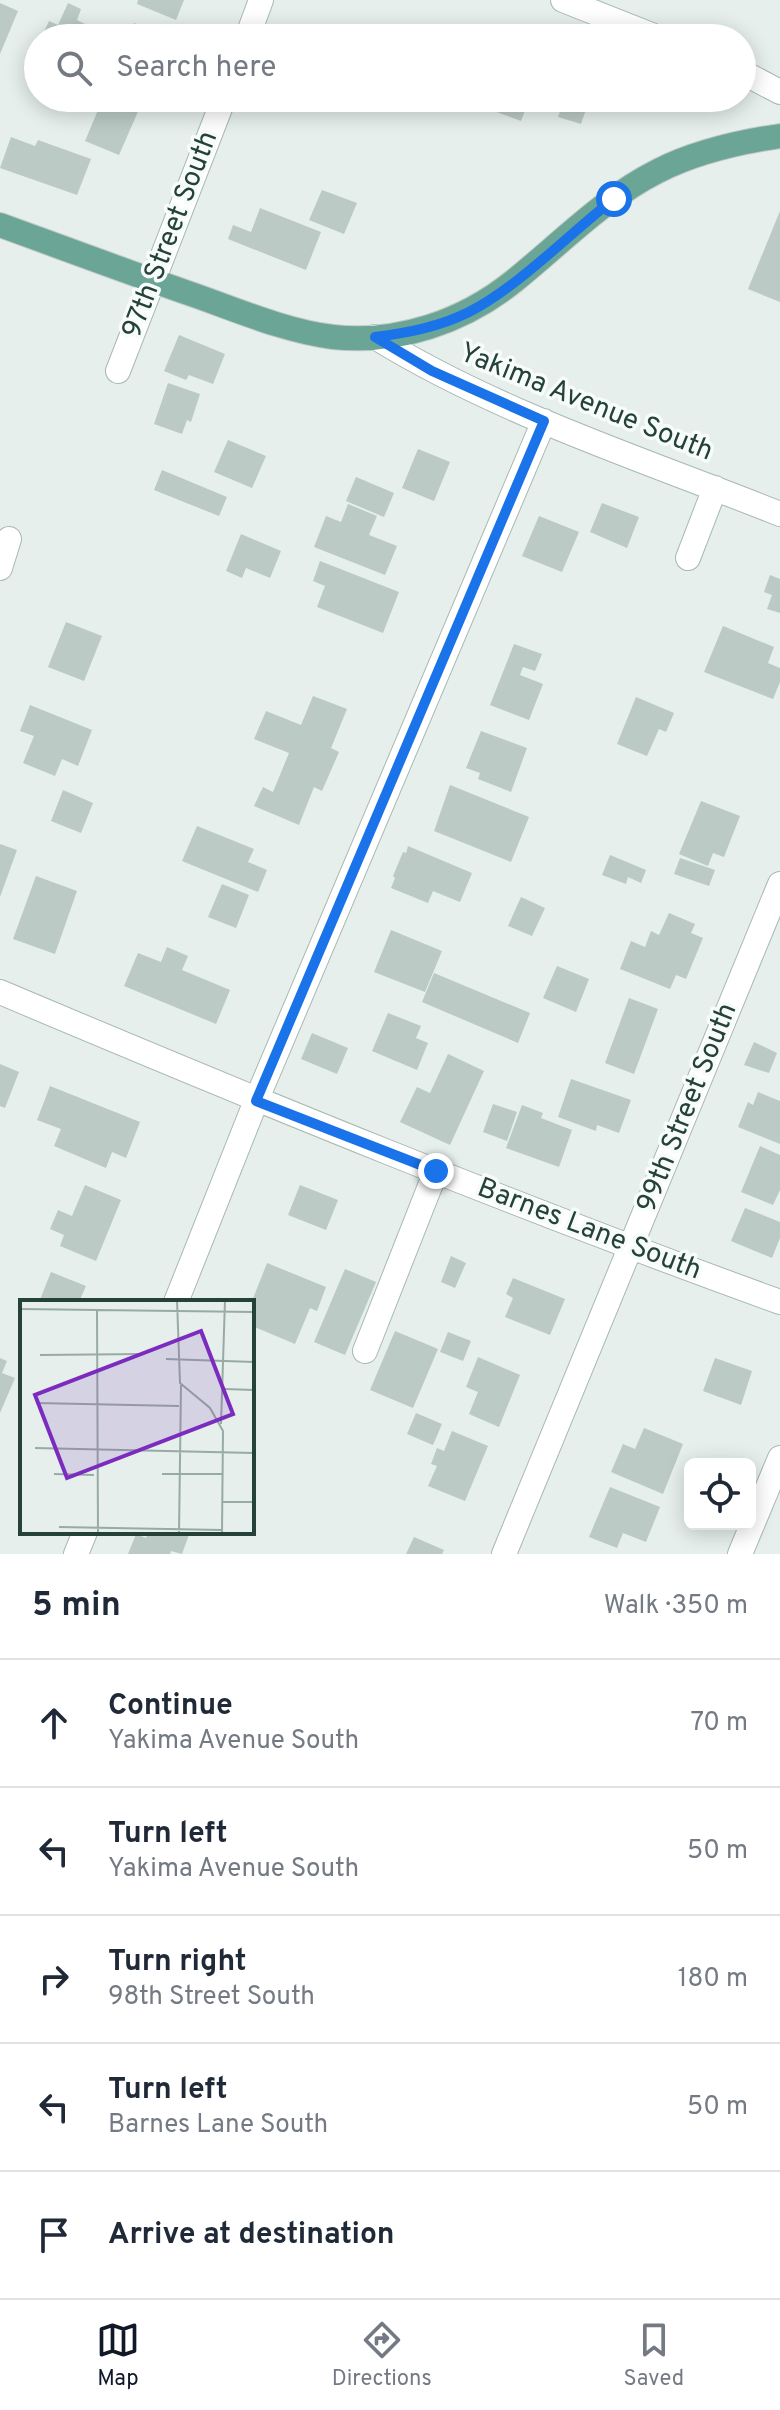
<!DOCTYPE html>
<html lang="en">
<head>
<meta charset="utf-8">
<style>
  :root { --surface:#fff; --page:#f2f2f3; --text:#1f2937; --muted:#747a83; --line:#e0e1e3; --accent:#111827 }
  body { margin:0; font-family:Overpass,sans-serif; background:var(--page); color:var(--text) }
  .controls { position:absolute; right:24px; bottom:24px; display:grid; overflow:hidden; border-radius:12px; box-shadow:0 4px 20px #0003 }
  .controls button { width:72px; height:72px; display:grid; place-items:center; padding:0; border:0; border-bottom:2px solid var(--line); background:var(--surface); color:var(--text); font:40px sans-serif }
  .stop { position:absolute; width:24px; height:24px; margin:-18px; border:6px solid #1a73e8; border-radius:50%; background:#fff }
  .stop.end { background:#1a73e8; border-color:#fff; box-shadow:0 2px 8px #0008 }
  .list { margin:0; padding:0; list-style:none }
  h2 { display:flex; justify-content:space-between; align-items:center; height:104px; margin:0; padding:0 32px; font-size:34px }
  h2 small { font-size:26px; font-weight:400; color:var(--muted) }
  .list li { display:grid; grid-template-columns:52px 1fr auto; gap:24px; align-items:center; box-sizing:border-box; height:128px; padding:0 32px; border-top:2px solid var(--line) }
  .list b { display:block; font-size:30px; white-space:nowrap }
  .list p { margin:0; font-size:26px; white-space:nowrap; color:var(--muted) }
  .list em { font-size:26px; font-style:normal; color:var(--muted) }
  .icon { flex:none; width:44px; height:44px; fill:none; stroke:currentColor; stroke-width:2; stroke-linecap:round; stroke-linejoin:round }
  .map { position:relative; flex:none; width:780px; height:1554px; overflow:hidden }
  .search { position:absolute; background:var(--surface); box-shadow:0 4px 20px #0003; left:24px; right:24px; top:24px; height:88px; display:flex; align-items:center; gap:20px; box-sizing:border-box; padding:0 28px; border-radius:44px; color:var(--muted); font-size:30px }
  .sheet { height:744px; background:var(--surface) }
  nav { display:flex; justify-content:space-around; align-items:center; box-sizing:border-box; height:112px; border-top:2px solid var(--line); background:var(--surface); font-size:22px; color:var(--muted) }
  nav a { display:grid; justify-items:center; gap:4px }
  nav .on { color:var(--accent) }
  .map>svg:first-child { display:block }
</style>
</head>
<body>
<div class="map">
<svg width="780" height="1554" viewBox="0 0 780 1554">
  <rect width="100%" height="100%" fill="#e6efeb"/>
  <path fill="#bbcac4" d="M138,0H184L176,20L137,4Z
    M0,3L18,11L0,54Z
    M68,3L81,9L77,20L85,24L78,38H41L49,21L58,25Z
    M134,23L161,34L160,38H128Z
    M103,98H119L140,107L119,155L85,141Z
    M471,98H530L521,121L470,102Z
    M552,98H590L581,124L558,117L563,103Z
    M11,137L35,146L38,140L91,159L77,195L0,168Z
    M322,190L357,203L344,234L309,220Z
    M260,208L321,232L306,270L228,239L233,225L251,232Z
    M780,211V302L748,289Z
    M179,335L225,354L213,384L189,375L186,380L164,371Z
    M168,383L200,394L191,422L187,420L182,434L154,424Z
    M228,440L266,456L252,488L214,472Z
    M418,449L450,462L434,501L402,488Z
    M162,470L227,497L219,516L154,490Z
    M356,477L394,493L384,517L346,501Z
    M602,503L639,517L627,548L590,532Z
    M348,504L377,516L369,535L397,546L385,575L314,547L326,516L341,522Z
    M539,516L579,532L562,572L522,556Z
    M241,534L281,551L270,578L246,568L242,578L226,571Z
    M320,561L399,592L383,633L317,607L325,586L313,581Z
    M770,575L780,579V613L767,609L772,595L764,592Z
    M66,622L102,636L84,681L48,667Z
    M723,626L774,647L768,663L780,668V682L773,699L704,672Z
    M514,644L542,654L535,671L523,667L520,675L543,684L529,720L490,705Z
    M313,696L347,709L331,748L339,752L322,791L314,787L299,825L254,806L263,787L273,792L289,753L254,739L266,711L301,725Z
    M636,697L674,713L666,732L659,729L647,756L617,744Z
    M30,705L92,730L78,766L62,759L55,776L23,763L34,736L20,731Z
    M481,731L527,748L511,792L478,779L480,773L466,768Z
    M450,785L529,817L511,862L434,831Z
    M63,790L93,803L81,833L51,821Z
    M701,801L740,816L724,857L713,853L708,866L679,854Z
    M197,826L254,849L248,862L267,870L258,892L182,861Z
    M0,844L17,850L0,897Z
    M408,846L472,873L460,902L433,891L428,903L391,888L395,878L393,876L403,852L406,853Z
    M610,855L646,870L641,883L628,877L626,884L602,875Z
    M680,858L715,870L709,886L674,874Z
    M36,876L77,891L55,954L13,939Z
    M222,884L249,895L236,928L208,917Z
    M521,897L545,908L532,936L508,926Z
    M669,913L695,924L691,933L703,938L686,979L676,975L670,989L620,969L631,941L645,947L651,931L659,935Z
    M391,930L442,951L425,992L374,972Z
    M167,947L188,956L182,970L230,990L216,1024L124,986L138,953L161,962Z
    M557,966L589,979L576,1012L543,998Z
    M434,973L530,1013L518,1043L422,1002Z
    M629,998L658,1009L634,1074L605,1063Z
    M388,1013L421,1026L416,1038L428,1043L417,1070L372,1051Z
    M312,1033L348,1048L337,1074L301,1059Z
    M754,1042L777,1053L769,1073L744,1065Z
    M448,1054L484,1071L450,1145L400,1122L417,1087L430,1093Z
    M0,1064L19,1072L5,1108L0,1106Z
    M571,1079L631,1100L619,1133L597,1125L596,1131L558,1117Z
    M50,1086L140,1122L126,1158L112,1152L106,1168L54,1146L61,1129L37,1120Z
    M758,1092L780,1101V1144L738,1127L748,1102L753,1105Z
    M493,1104L517,1112L507,1141L483,1132Z
    M522,1105L543,1113L541,1118L572,1130L559,1167L506,1148Z
    M760,1146L780,1155V1190L773,1205L741,1192Z
    M85,1185L121,1200L96,1261L60,1246L64,1235L50,1229L58,1210L72,1216Z
    M300,1185L338,1200L326,1230L288,1215Z
    M745,1208L780,1222V1238L772,1258L731,1241Z
    M451,1256L466,1263L455,1288L441,1282Z
    M267,1263L326,1287L317,1311L310,1308L295,1344L252,1326V1301Z
    M345,1269L376,1282L345,1355L314,1342Z
    M51,1272L86,1286L79,1302H39Z
    M513,1278L565,1299L550,1335L505,1317L513,1298L506,1294Z
    M395,1331L438,1349L413,1408L370,1390Z
    M448,1332L471,1341L463,1361L440,1352Z
    M478,1357L520,1375L499,1427L469,1414L478,1392L466,1387Z
    M0,1358L7,1361L2,1373L15,1378L0,1413Z
    M715,1358L752,1371L741,1405L703,1391Z
    M416,1413L442,1424L433,1445L407,1434Z
    M644,1428L683,1444L663,1494L611,1472L623,1444L635,1449Z
    M452,1431L488,1446L465,1501L428,1486L437,1466L431,1464L437,1448L444,1451Z
    M610,1487L660,1507L646,1542L623,1533L617,1548L589,1537Z
    M148,1532H190L182,1554L171,1551L170,1554H128L136,1534L146,1538Z
    M414,1537L444,1550L442,1554H406Z"/>
  <g fill="none" stroke-linecap="round" stroke-linejoin="round">
    <g stroke="#a8b8b2" stroke-width="26">
      <path id="minor" d="M563,0L659,38
        M247,38L261,0
        M742,72L780,92
        M375,337C498,413 645,460 780,514
        M118,371L224,98
        M688,558L715,488
        M0,568L9,539
        M0,992C258,1101 517,1207 780,1302
        M176,1302L256,1101L544,421
        M365,1351L436,1171
        M76,1554L85,1532
        M504,1554L780,884
        M740,1554L780,1458"/>
    </g>
    <g stroke="#c2cac8" stroke-width="26">
      <path id="major" d="M0,225C63,248 125,271 188,293C235,309 284,331 333,337C398,344 463,322 514,281C560,244 604,198 658,171C695,152 739,142 780,136"/>
    </g>
    <use href="#minor" stroke="#fff" stroke-width="24"/>
    <use href="#major" stroke="#6aa596" stroke-width="24"/>
  </g>
  <g fill="none" stroke-linecap="round" stroke-linejoin="round">
    <path stroke="#1a73e8" stroke-width="10" d="M436,1171L256,1101L544,421L432,371L375,337C407,333 439,327 469,312C517,288 570,233 614,199"/>
  </g>
  <g text-anchor="middle" dominant-baseline="central" stroke-width="7" stroke-linejoin="round" paint-order="stroke">
    <g font-size="28" fill="#24423a" stroke="#f7fbf9">
      <text transform="translate(171 235) rotate(-69)">97th Street South</text>
      <text transform="translate(586 403) rotate(22)">Yakima Avenue South</text>
      <text transform="translate(688 1108) rotate(-68)">99th Street South</text>
      <text transform="translate(589 1230) rotate(21)">Barnes Lane South</text>
    </g>
  </g>
  <g transform="translate(20 1300)">
    <rect width="234" height="234" fill="#e6efeb"/>
    <path fill="none" stroke="#98aaa4" stroke-width="2" d="M157,0L160,83L190,108L203,131L202,234M0,9L234,12M77,11L78,234M20,55L124,54M146,59L234,62M205,89L234,90M16,103L159,106M201,124L205,0M15,148L234,153M34,174L74,175M142,174H203M203,202H234M39,227L202,230M159,234L161,85"/>
    <path fill="#7b2cbf" fill-opacity="0.15" stroke="#7b2cbf" stroke-width="4" d="M181,31L213,114L47,178L15,95Z"/>
    <rect width="234" height="234" fill="none" stroke="#24423a" stroke-width="4"/>
  </g>
</svg>
<div class="controls">
<button><svg class="icon" aria-label="locate" viewBox="0 0 24 24"><circle cx="12" cy="12" r="6"/><path d="M12 2v4M12 18v4M2 12h4M18 12h4"/></svg></button>
</div>
<div class="stop" style="left:614px;top:199px"></div>
<div class="stop end" style="left:436px;top:1171px"></div>
<div class="search"><svg class="icon" aria-label="search" viewBox="0 0 24 24"><circle cx="10" cy="10" r="6"/><path d="M15 15l6 6"/></svg>Search here</div>
</div>
<section class="sheet">
<h2>5 min<small>Walk · 350 m</small></h2>
<ul class="list">
<li><svg class="icon" aria-label="ahead" viewBox="0 0 24 24"><path d="M12 20V5M6 11l6-6 6 6"/></svg><div><b>Continue</b><p>Yakima Avenue South</p></div><em>70 m</em></li>
<li><svg class="icon" aria-label="left" viewBox="0 0 24 24"><path d="M17 20v-9H6M10 6l-5 5 5 5"/></svg><div><b>Turn left</b><p>Yakima Avenue South</p></div><em>50 m</em></li>
<li><svg class="icon" aria-label="right" viewBox="0 0 24 24"><path d="M7 20v-9h11M14 6l5 5-5 5"/></svg><div><b>Turn right</b><p>98th Street South</p></div><em>180 m</em></li>
<li><svg class="icon" aria-label="left" viewBox="0 0 24 24"><path d="M17 20v-9H6M10 6l-5 5 5 5"/></svg><div><b>Turn left</b><p>Barnes Lane South</p></div><em>50 m</em></li>
<li><svg class="icon" aria-label="arrive" viewBox="0 0 24 24"><path d="M6 21V4h12l-3 4 3 4H6"/></svg><div><b>Arrive at destination</b></div></li>
</ul>
</section>
<nav>
<a class="on"><svg class="icon" aria-label="map" viewBox="0 0 24 24"><path d="M3 6l6-2 6 2 6-2v14l-6 2-6-2-6 2zM9 4v14M15 6v14"/></svg>Map</a>
<a><svg class="icon" aria-label="directions" viewBox="0 0 24 24"><path d="M12 3l9 9-9 9-9-9zM9 14v-3h6M13 9l2 2-2 2"/></svg>Directions</a>
<a><svg class="icon" aria-label="saved" viewBox="0 0 24 24"><path d="M7 4h10v16l-5-4-5 4z"/></svg>Saved</a>
</nav>
</body>
</html>
